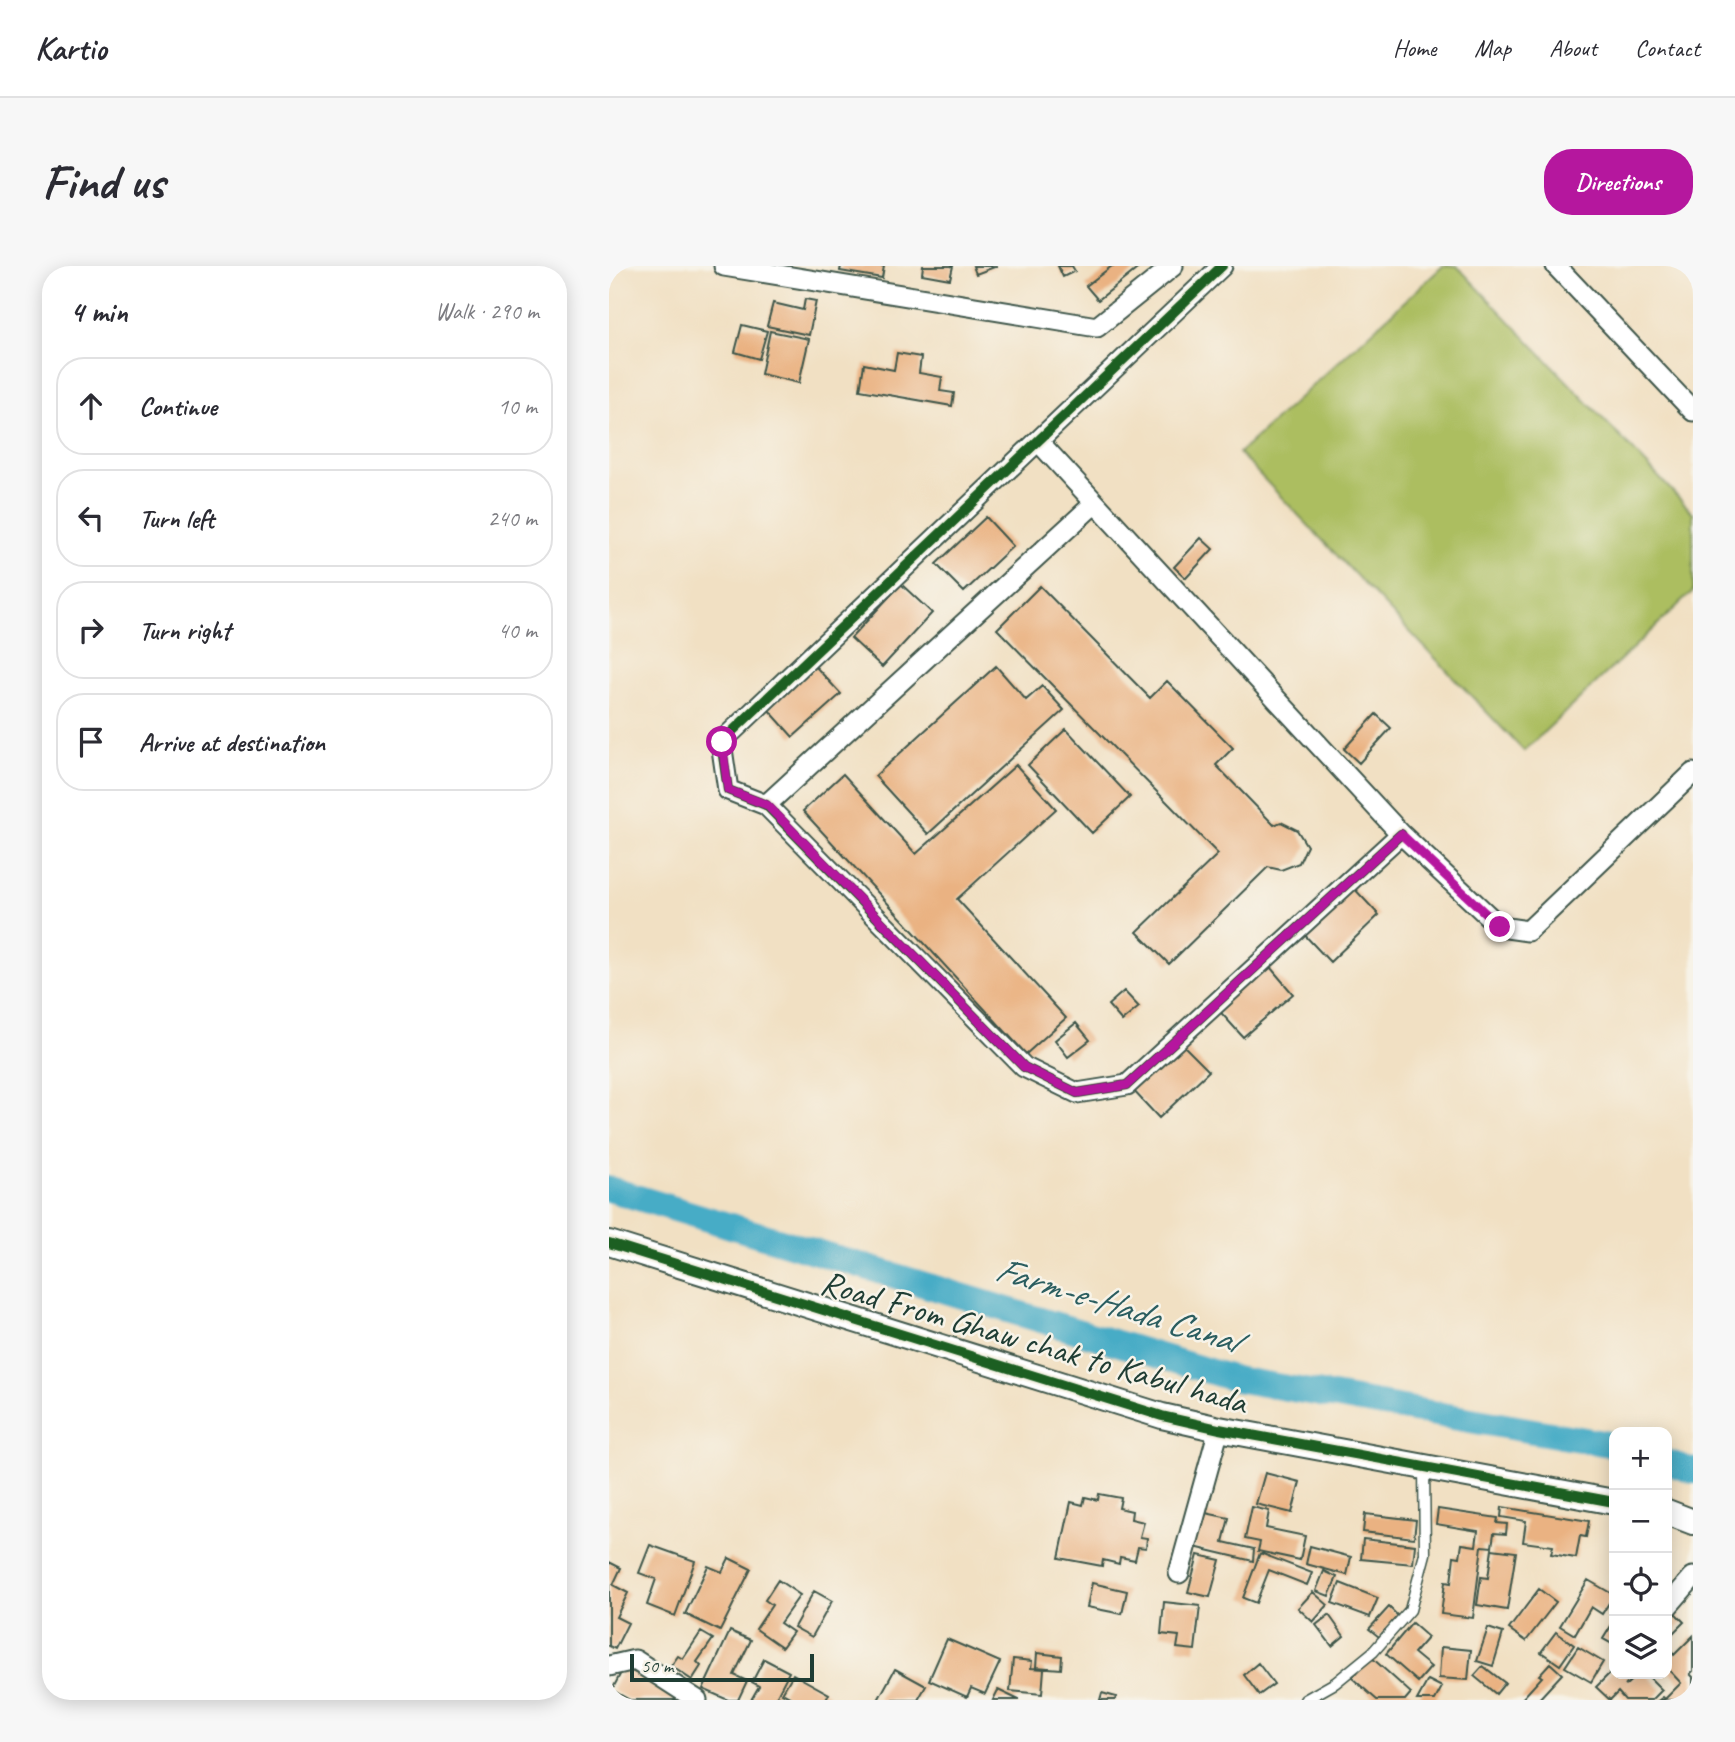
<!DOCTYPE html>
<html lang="en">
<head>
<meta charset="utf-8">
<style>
  :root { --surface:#fff; --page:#f7f7f7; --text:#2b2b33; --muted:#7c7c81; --line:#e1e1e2; --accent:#b5179e }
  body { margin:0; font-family:Caveat,sans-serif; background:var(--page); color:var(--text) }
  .controls { position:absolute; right:21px; bottom:21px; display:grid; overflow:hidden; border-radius:14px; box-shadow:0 4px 18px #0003 }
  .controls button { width:63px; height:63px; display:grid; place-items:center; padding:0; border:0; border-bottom:2px solid var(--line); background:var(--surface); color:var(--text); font:35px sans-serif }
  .scale { position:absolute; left:21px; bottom:18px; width:184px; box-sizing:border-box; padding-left:7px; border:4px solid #1f3d34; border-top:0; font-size:19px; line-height:24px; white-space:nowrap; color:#1f3d34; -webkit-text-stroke:5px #f7f3e8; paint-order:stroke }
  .stop { position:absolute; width:21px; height:21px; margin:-16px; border:5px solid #b5179e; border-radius:50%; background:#fff }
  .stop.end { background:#b5179e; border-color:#fff; box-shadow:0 2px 7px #0008 }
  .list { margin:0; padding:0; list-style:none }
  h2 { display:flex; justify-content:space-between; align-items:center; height:91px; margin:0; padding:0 28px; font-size:30px }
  h2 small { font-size:23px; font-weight:400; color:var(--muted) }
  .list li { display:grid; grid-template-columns:46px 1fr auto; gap:21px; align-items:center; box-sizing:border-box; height:98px; margin:0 14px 14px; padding:0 14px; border:2px solid var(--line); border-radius:28px }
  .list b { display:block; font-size:26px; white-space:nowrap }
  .list em { font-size:23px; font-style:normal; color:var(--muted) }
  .icon { flex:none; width:38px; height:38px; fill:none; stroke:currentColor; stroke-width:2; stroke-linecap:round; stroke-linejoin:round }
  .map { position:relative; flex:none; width:1084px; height:1434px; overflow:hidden; border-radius:28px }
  header { display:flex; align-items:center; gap:42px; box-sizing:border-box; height:98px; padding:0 35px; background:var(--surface); border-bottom:2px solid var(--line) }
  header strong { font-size:33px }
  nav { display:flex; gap:38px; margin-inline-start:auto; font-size:24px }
  .intro { display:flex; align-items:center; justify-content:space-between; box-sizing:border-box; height:168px; padding:0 42px }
  h1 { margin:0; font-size:49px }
  .button { padding:18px 32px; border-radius:28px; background:var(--accent); color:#fff; font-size:24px; font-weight:700 }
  main { display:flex; gap:42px; padding:0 42px }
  aside { flex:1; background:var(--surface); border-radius:28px; box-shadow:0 4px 18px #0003 }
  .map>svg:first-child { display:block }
</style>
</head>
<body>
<header>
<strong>Kartio</strong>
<nav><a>Home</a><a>Map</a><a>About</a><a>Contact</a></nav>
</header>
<div class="intro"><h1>Find us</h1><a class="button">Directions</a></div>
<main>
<aside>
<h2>4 min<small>Walk · 290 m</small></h2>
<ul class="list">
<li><svg class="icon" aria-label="ahead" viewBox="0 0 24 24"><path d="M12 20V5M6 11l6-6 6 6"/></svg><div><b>Continue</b></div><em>10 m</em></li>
<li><svg class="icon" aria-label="left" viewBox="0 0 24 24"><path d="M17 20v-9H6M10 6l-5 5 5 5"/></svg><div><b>Turn left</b></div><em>240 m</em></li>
<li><svg class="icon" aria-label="right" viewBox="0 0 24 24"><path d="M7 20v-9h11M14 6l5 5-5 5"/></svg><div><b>Turn right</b></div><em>40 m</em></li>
<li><svg class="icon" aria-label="arrive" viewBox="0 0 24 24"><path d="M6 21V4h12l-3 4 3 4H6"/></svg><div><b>Arrive at destination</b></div></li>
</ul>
</aside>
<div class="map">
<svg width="1084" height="1434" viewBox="0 0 1084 1434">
  <rect width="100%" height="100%" fill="#f7f3e8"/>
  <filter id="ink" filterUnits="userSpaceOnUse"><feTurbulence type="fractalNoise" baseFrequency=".0143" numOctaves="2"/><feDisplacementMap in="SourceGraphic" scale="14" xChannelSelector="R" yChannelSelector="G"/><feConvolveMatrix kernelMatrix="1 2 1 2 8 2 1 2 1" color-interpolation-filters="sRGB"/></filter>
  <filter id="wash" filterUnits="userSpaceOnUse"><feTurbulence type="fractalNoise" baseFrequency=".00686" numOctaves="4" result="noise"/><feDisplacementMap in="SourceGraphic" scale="28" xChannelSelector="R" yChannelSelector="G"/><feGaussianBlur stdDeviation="1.57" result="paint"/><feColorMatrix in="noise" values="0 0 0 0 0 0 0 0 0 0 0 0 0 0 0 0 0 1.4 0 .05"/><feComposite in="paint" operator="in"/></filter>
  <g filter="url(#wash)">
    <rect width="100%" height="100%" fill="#f1e0c3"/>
    <path fill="#acbe61" stroke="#667e4a" stroke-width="2" d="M834,0H848L1084,247V325L915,485L630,187Z"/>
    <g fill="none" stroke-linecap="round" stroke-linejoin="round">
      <path stroke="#46acc6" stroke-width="26" d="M0,923L626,1113L1005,1179
        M1058,1196L1084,1205"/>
    </g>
    <g id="blocks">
      <path fill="#eab282" d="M232,0H275L273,12L231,5Z
        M314,0H344L341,13L313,8Z
        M364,0H388L367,8Z
        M449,0H463L466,5L454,11Z
        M503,0H532L489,34L477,20Z
        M196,33L207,35L200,69L158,60L164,37L194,44Z
        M133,59L158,65L150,93L126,86Z
        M161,65L200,73L190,117L152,108Z
        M288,87L312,91L310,107L333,111L331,125L345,127L343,140L251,124L255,98L285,104Z
        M377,251L404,280L355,326L327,298Z
        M592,272L604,283L577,312L565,301Z
        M292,318L323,347L273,401L242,372Z
        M431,320L541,432L558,415L624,482L607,499L665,559L672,556L688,564L698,580L690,597L672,604L659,601L560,698L528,666L609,588L388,363Z
        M206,400L232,428L184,471L159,443Z
        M387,400L417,434L433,420L455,444L319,568L266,510Z
        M767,448L782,462L750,497L735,483Z
        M457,463L521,531L483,567L419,499Z
        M407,499L447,543L348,633L457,752L417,788L194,545L234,508L307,588Z
        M741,618L770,649L721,696L691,664Z
        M656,695L684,728L634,771L605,739Z
        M515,725L530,741L513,755L499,739Z
        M467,757L481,774L459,791L446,774Z
        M570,775L600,805L550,852L522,822Z
        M656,1207L691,1216L683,1247L647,1238Z
        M490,1228L512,1232L510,1242L523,1245L522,1253L535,1256L531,1271L538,1272L537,1282L529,1281L526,1294L511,1291L510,1298L494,1294L493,1300L450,1292L462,1236L474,1239L476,1231L489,1234Z
        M643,1241L660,1245L657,1262L696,1270L691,1294L649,1285L651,1276L636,1273Z
        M893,1241L980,1255L977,1271L971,1270L967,1292L942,1288L944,1280L914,1276L917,1255L892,1251Z
        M829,1243L889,1252L888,1257L898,1258L897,1268L885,1267L883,1281L873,1280L864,1352L832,1348L836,1316L842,1317L845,1290L851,1291L853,1278L867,1280L869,1265L827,1258Z
        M592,1246L620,1252L614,1276L645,1283L644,1295L585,1281Z
        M756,1248L807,1254L805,1272L754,1266Z
        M754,1273L806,1279L804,1298L752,1293Z
        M41,1279L86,1295L66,1350L38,1339L47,1313L30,1307Z
        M701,1280L742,1291L738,1309L697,1298Z
        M883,1283L907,1286L898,1344L868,1339L872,1311L879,1312Z
        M651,1287L703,1307L698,1319L660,1304L647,1337L634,1332Z
        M589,1289L611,1294L601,1331L579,1326Z
        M120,1292L142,1303L111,1365L76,1348L99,1300L113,1306Z
        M0,1296L12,1302L4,1319L19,1327L7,1351L19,1357L6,1383L0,1380Z
        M715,1305L728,1311L720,1330L707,1325Z
        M169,1314L191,1329L171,1357L184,1366L173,1381L147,1363L163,1339L156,1334Z
        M979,1314L1005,1329L993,1348L982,1341L966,1369L951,1360Z
        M483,1317L518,1325L513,1348L478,1341Z
        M731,1317L769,1332L761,1351L723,1337Z
        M930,1323L947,1336L917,1375L900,1363Z
        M205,1325L223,1335L203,1371L185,1361Z
        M704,1326L719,1339L704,1356L689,1342Z
        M555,1336L591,1340L586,1384L568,1382L570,1370L552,1368Z
        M780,1341L789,1350L770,1371L760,1363Z
        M1064,1345L1075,1356L1058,1373V1351Z
        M720,1349L735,1370L723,1380L707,1359Z
        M1005,1355V1379L994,1373Z
        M803,1357L819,1371L805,1387L822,1401L809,1416L777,1388Z
        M879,1362L894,1367L884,1400L868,1395Z
        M121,1365L142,1374L125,1409L138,1415L129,1434H119L94,1423Z
        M92,1366L104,1373L88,1396L92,1400L83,1414L62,1400L69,1390L74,1393Z
        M947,1366L965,1379L951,1399L932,1386Z
        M1084,1370V1405L1081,1408L1084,1411V1424L1073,1434H1050L1054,1431L1056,1433L1072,1417L1058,1402V1381L1065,1389Z
        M338,1373L391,1396L376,1428L362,1422L358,1431L320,1414Z
        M832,1381L862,1384L859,1414L830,1412Z
        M969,1381L994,1396L982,1416L956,1401Z
        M428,1387L453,1390L452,1403L427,1401Z
        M762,1391L802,1427L796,1434H768L743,1412Z
        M155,1393L180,1406L168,1429L177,1434H142L150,1420L143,1416Z
        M404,1393L423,1395L422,1402L435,1403L433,1428L401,1425Z
        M649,1397L665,1418L650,1429L635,1409Z
        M941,1397L953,1408L929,1434H912L933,1411L930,1409Z
        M874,1400L896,1417L887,1428L865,1410Z
        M15,1401L79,1434H21L3,1424Z
        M286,1403L317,1420L309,1434H269Z
        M1005,1403V1408H1027L1016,1420L1029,1408H1037L1053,1424L1043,1434H1016L1009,1426L1001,1434L987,1421Z
        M184,1408L220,1428L217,1434H186L173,1427Z
        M819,1414L833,1421L826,1434H808Z
        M389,1424L410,1434H384Z
        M493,1427L507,1431L506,1434H491Z"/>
    </g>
  </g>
  <g filter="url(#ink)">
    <use href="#blocks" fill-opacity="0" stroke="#3e5549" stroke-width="2"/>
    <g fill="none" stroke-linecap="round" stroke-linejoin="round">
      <g stroke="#3e5549" stroke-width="13">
        <path id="service" d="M696,1434L726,1417L764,1386L801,1344L816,1288L815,1202"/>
      </g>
      <g stroke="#3e5549" stroke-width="23">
        <path id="minor" d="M115,0L488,61L564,0
          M613,0L112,476L119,524L157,539L415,801L468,827L518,819L792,568
          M947,0L1084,145
          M429,175L792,568L891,661L919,665L1084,507
          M157,539L486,237
          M570,1307L610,1163
          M1058,1341L1084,1311
          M0,1400L26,1394L88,1434"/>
      </g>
      <g stroke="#3e5549" stroke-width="28">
        <path id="tertiary" d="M0,977L553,1150L610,1163L1005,1236
          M1058,1246L1084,1256"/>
      </g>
      <use href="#service" stroke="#fff" stroke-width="10"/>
      <use href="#minor" stroke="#fff" stroke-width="19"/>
      <use href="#tertiary" stroke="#fff" stroke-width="24"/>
      <g stroke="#f7f3e8" stroke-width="15">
        <path id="cycleway" d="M613,0L112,476L119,524L157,539L415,801L468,827L518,819L792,568
          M0,977L553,1150L610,1163L1005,1236"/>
      </g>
      <use href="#cycleway" stroke="#1b5e20" stroke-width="10"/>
    </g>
  </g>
  <g fill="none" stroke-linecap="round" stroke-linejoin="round" filter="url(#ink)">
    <path stroke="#b5179e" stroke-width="9" d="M113,476L119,524L158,539L415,801L468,827L518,819L792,568L891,661"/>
  </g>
  <g text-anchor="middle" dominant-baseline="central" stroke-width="5" stroke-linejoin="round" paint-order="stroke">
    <g font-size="35" fill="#1f3d34" stroke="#f7f3e8">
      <text transform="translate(425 1076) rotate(16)">Road From Ghaw chak to Kabul hada</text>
    </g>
    <g font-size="37" font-style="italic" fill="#2b5e60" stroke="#f7f3e8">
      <text transform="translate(508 1038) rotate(17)">Farm-e-Hada Canal</text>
    </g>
  </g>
</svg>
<div class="controls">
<button>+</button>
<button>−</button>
<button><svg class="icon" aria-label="locate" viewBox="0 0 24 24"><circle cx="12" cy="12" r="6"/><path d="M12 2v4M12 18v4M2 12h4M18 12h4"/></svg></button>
<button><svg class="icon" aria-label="layers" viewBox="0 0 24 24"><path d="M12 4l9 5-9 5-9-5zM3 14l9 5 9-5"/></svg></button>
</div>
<div class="scale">50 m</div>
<div class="stop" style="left:113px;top:476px"></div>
<div class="stop end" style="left:891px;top:661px"></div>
</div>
</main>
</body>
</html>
